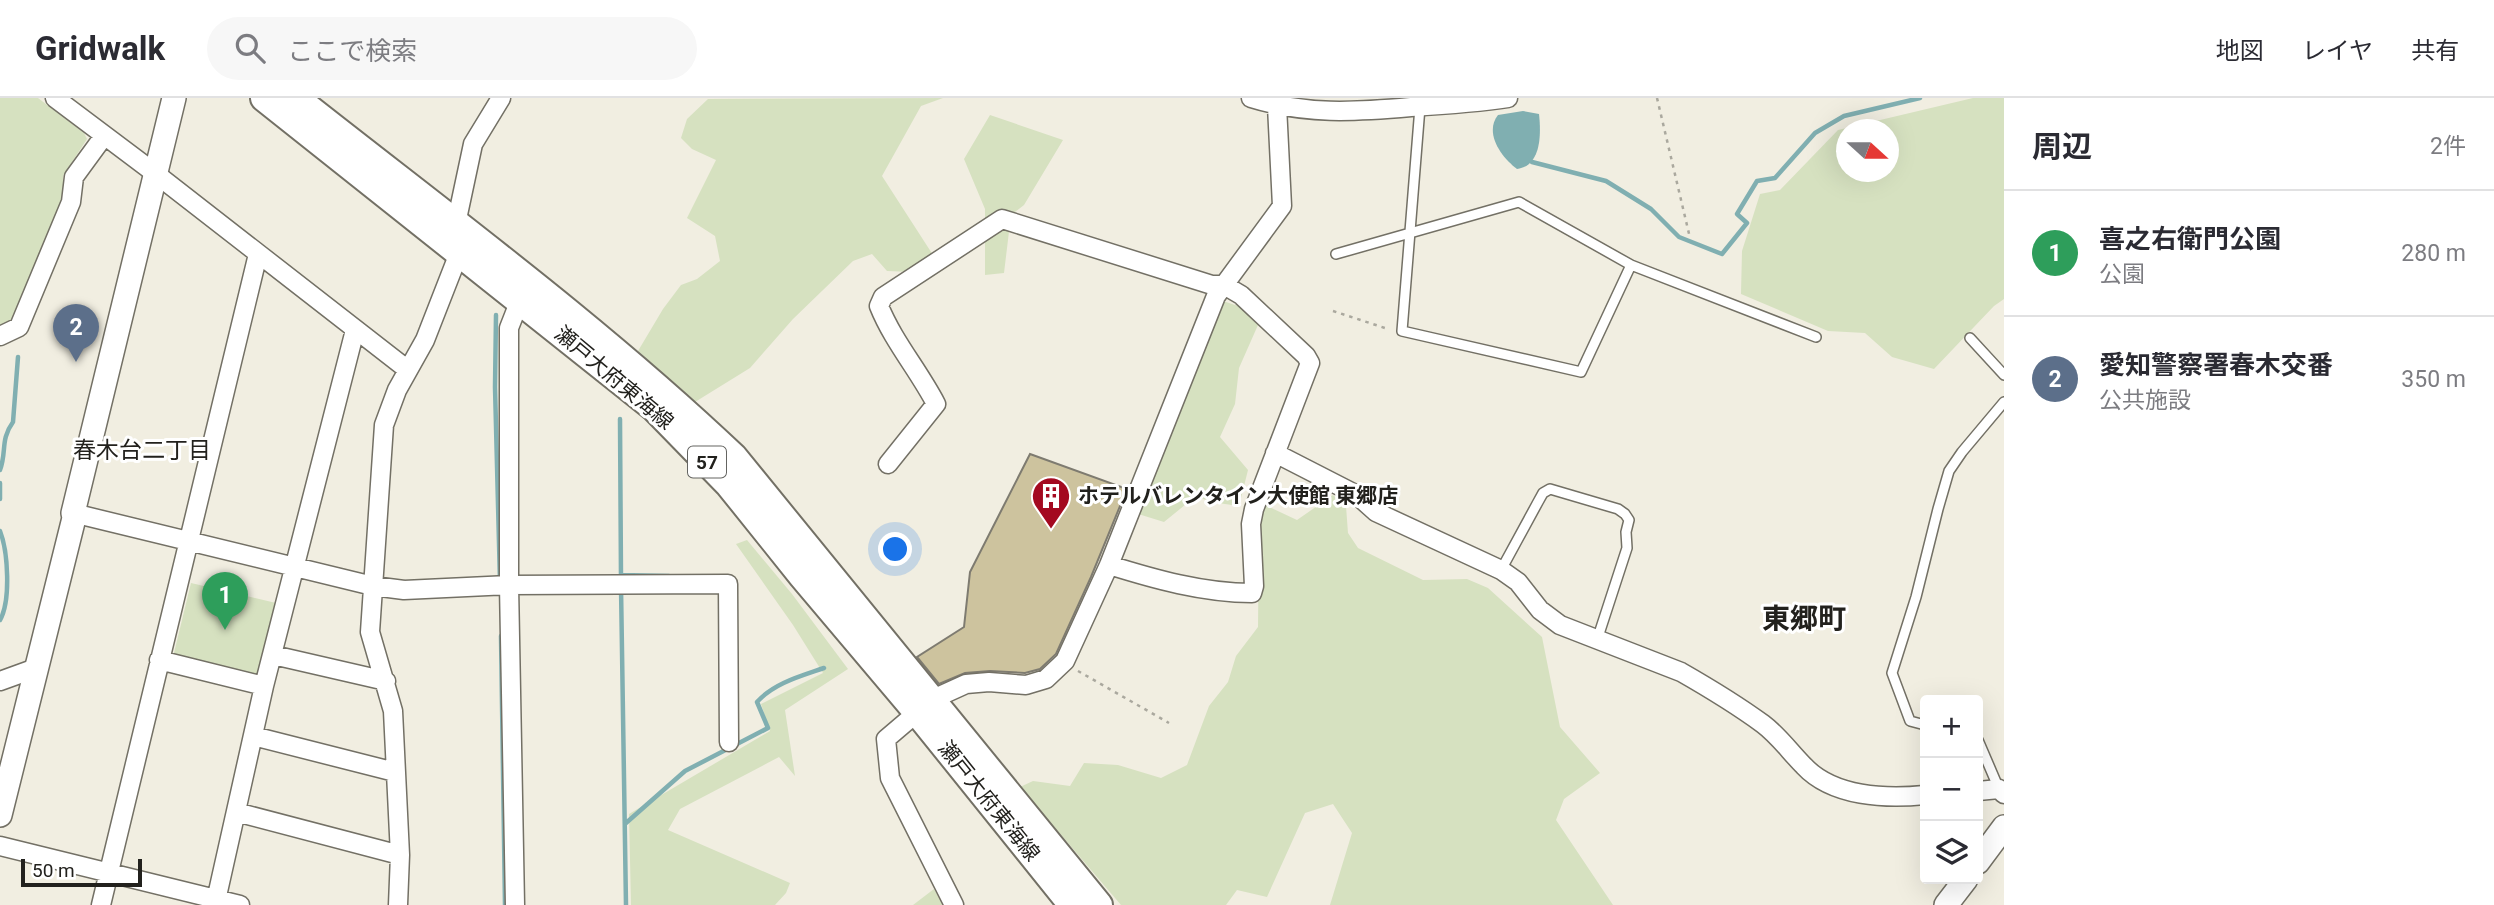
<!DOCTYPE html>
<html lang="ja">
<head>
<meta charset="utf-8">
<style>
  :root { --surface:#fff; --page:#f7f7f7; --text:#2b2b33; --muted:#7c7c81; --line:#e1e1e2; --accent:#a40920 }
  body { margin:0; font-family:Roboto,"Noto Sans JP",sans-serif; background:var(--page); color:var(--text) }
  .controls { position:absolute; right:21px; bottom:21px; display:grid; overflow:hidden; border-radius:7px; box-shadow:0 7px 28px #0002 }
  .controls button { width:63px; height:63px; display:grid; place-items:center; padding:0; border:0; border-bottom:2px solid var(--line); background:var(--surface); color:var(--text); font:35px sans-serif }
  .compass { position:absolute; left:1836px; top:21px; width:63px; height:63px; border-radius:50%; background:var(--surface); box-shadow:0 7px 28px #0002; rotate:111deg }
  .scale { position:absolute; left:21px; bottom:18px; width:121px; box-sizing:border-box; padding-left:7px; border:4px solid #22211d; border-top:0; font-size:19px; line-height:24px; white-space:nowrap; color:#22211d; -webkit-text-stroke:5px #fff; paint-order:stroke }
  .you { position:absolute; left:896px; top:452px; width:24px; height:24px; margin:-18px; border:5px solid #fff; border-radius:50%; background:#1a73e8; box-shadow:0 0 0 10px #1a73e833 }
  .badge { display:grid; place-items:center; width:46px; height:46px; border-radius:50%; background:var(--accent); color:#fff; font-size:23px; font-weight:700 }
  .pin { position:absolute; translate:-50% -58px; filter:drop-shadow(0 2px 4px #0008) }
  .pin::after { content:''; position:absolute; top:37px; width:24px; height:21px; background:inherit; clip-path:polygon(0 0,100% 0,50% 100%) }
  .list { margin:0; padding:0; list-style:none }
  h2 { display:flex; justify-content:space-between; align-items:center; height:91px; margin:0; padding:0 28px; font-size:30px }
  h2 small { font-size:23px; font-weight:400; color:var(--muted) }
  .list li { display:grid; grid-template-columns:46px 1fr auto; gap:21px; align-items:center; box-sizing:border-box; height:126px; padding:0 28px; border-top:2px solid var(--line) }
  .list b { display:block; font-size:26px; white-space:nowrap }
  .list p { margin:0; font-size:23px; white-space:nowrap; color:var(--muted) }
  .list em { font-size:23px; font-style:normal; color:var(--muted) }
  .icon { flex:none; width:38px; height:38px; fill:none; stroke:currentColor; stroke-width:2; stroke-linecap:round; stroke-linejoin:round }
  .map { position:relative; flex:none; width:2004px; height:807px; overflow:hidden }
  header { display:flex; align-items:center; gap:42px; box-sizing:border-box; height:98px; padding:0 35px; background:var(--surface); border-bottom:2px solid var(--line) }
  header strong { font-size:33px }
  nav { display:flex; gap:38px; margin-inline-start:auto; font-size:24px }
  .search { width:490px; height:63px; background:var(--page); display:flex; align-items:center; gap:18px; box-sizing:border-box; padding:0 24px; border-radius:38px; color:var(--muted); font-size:26px }
  main { display:flex }
  aside { flex:1; background:var(--surface) }
  .map>svg:first-child { display:block }
</style>
</head>
<body>
<header>
<strong>Gridwalk</strong>
<div class="search"><svg class="icon" aria-label="search" viewBox="0 0 24 24"><circle cx="10" cy="10" r="6"/><path d="M15 15l6 6"/></svg>ここで検索</div>
<nav><a>地図</a><a>レイヤ</a><a>共有</a></nav>
</header>
<main>
<div class="map">
<svg width="2004" height="807" viewBox="0 0 2004 807">
  <rect width="100%" height="100%" fill="#f1eee1"/>
  <path fill="#d6e1c0" fill-rule="evenodd" d="M0,0H38L84,35L87,41L63,78V102L16,221L0,231Z
    M943,0L921,8L882,78L933,157L912,174L887,173L872,156L853,163L793,221L750,270L695,304L638,253L663,211L681,187L697,181L720,163L715,138L687,120L716,62L692,51L681,40L687,21L708,1Z
    M1973,0H2004V201L1994,208L1934,271L1892,259L1865,235L1828,233L1741,196L1742,153L1760,96L1780,92L1838,32ZM1846,32H1888V74H1846Z
    M990,17L1063,42L1024,107L1011,117L1004,175L985,177V111L964,61Z
    M1223,203L1238,208L1258,227L1239,270L1235,306L1220,339L1248,372L1239,408L1211,404L1196,398L1164,424L1135,415Z
    M1333,397L1346,408L1348,435L1358,450L1423,482L1467,481L1488,490L1542,539L1560,629L1600,675L1564,701L1556,722L1613,807H1330L1352,735L1333,706L1305,715L1267,799L1237,792L1226,807H1121L1020,689L1033,683L1070,688L1084,665L1118,667L1161,680L1187,667L1209,608L1228,584L1236,558L1258,529L1259,428L1265,407L1297,422Z
    M747,442L792,496L848,571L785,612L795,678L779,659L680,711L668,732L790,785L786,795L775,807H631L629,716L770,633L761,606L823,575L793,527L736,446Z
    M191,485L276,505L259,579L173,559Z
    M934,791L943,807H913Z"/>
  <path fill="#80afb1" d="M1523,13L1539,16C1541,34 1542,68 1517,71C1501,59 1484,35 1498,17Z"/>
  <g fill="none" stroke-linecap="round" stroke-linejoin="round">
    <path stroke="#80afb1" stroke-width="4.5" d="M1532,64L1606,83L1651,111L1679,139L1722,156L1747,125L1737,116L1757,83L1775,80L1815,35L1844,18L1920,0
      M496,217L495,289L500,484
      M620,321L621,481
      M0,372C7,353 0,342 13,324L18,259
      M0,385V401
      M0,433C8,453 11,503 0,522
      M621,477L669,478
      M621,489L626,807
      M501,538L505,807
      M626,725L685,673L768,630L757,604C774,585 801,578 824,570"/>
  </g>
  <path fill="#cdc39e" stroke="#7e7b70" stroke-width="2" d="M1030,356L1127,391L1091,479L1056,556L1040,571L1025,575L990,573L965,575L939,586L917,559L964,529L970,474Z"/>
  <g fill="none" stroke-linecap="round" stroke-linejoin="round">
    <g stroke="#737065" stroke-width="12">
      <path id="lane" d="M1420,9L1402,233L1581,274L1631,167
        M1336,156L1519,104L1631,167L1816,239
        M1970,240L2004,277
        M1501,472L1538,404L1543,395L1550,391L1618,411L1625,416L1629,422L1626,434L1627,450L1597,542
        M1925,627L1910,623L1892,575L1916,499L1938,411L1949,373L1962,354L2004,304
        M1978,642L1999,691"/>
    </g>
    <g stroke="#737065" stroke-width="21">
      <path id="street" d="M55,0L156,76L408,272
        M1251,0C1306,17 1354,14 1411,9C1444,7 1476,5 1508,0
        M456,126L473,46L501,0
        M0,238L19,229L71,104L74,79L104,38
        M1275,355L1357,397L1376,414L1501,472L1518,484L1540,512L1560,527L1681,574C1709,590 1737,607 1763,626C1779,638 1790,654 1804,668C1833,699 1886,701 1925,697
        M888,366L936,306C919,273 893,243 879,208L883,199L1002,121L1212,187H1224L1241,197L1306,258L1310,265L1254,411L1251,426L1254,488L1252,495C1203,495 1154,481 1109,467
        M73,415L373,488L404,492L509,487L728,486L729,644
        M273,557L386,583
        M159,562L264,588
        M0,583L36,570
        M253,638L395,674
        M1978,693L1999,691L2004,696
        M236,714L400,757
        M0,748L240,807
        M101,807L258,156
        M215,807L264,588L355,232
        M398,807L400,757L393,613L370,534L384,327L397,292L425,242L459,155
        M515,807L509,487V230L520,202
        M954,807L890,680L886,641L933,601L966,586L989,584L1026,587L1046,581L1065,563L1109,467L1216,198L1282,108L1277,8"/>
    </g>
    <g stroke="#737065" stroke-width="26">
      <path id="secondary" d="M0,717L74,420L73,415L174,0
        M1978,764L2004,729
        M1946,807L1966,781"/>
    </g>
    <g stroke="#737065" stroke-width="30">
      <path id="primary" d="M264,0L654,310L729,387L802,478L916,613L1072,807
        M296,0C444,117 597,229 734,359L1099,807"/>
    </g>
    <path stroke="#aaa89e" stroke-width="2.5" stroke-dasharray="3.5 5" stroke-linecap="butt" d="M1657,0L1690,140
      M1333,213L1388,231
      M1078,573L1169,625"/>
    <use href="#lane" stroke="#fff" stroke-width="9"/>
    <use href="#street" stroke="#fff" stroke-width="18"/>
    <use href="#secondary" stroke="#fff" stroke-width="23"/>
    <use href="#primary" stroke="#fff" stroke-width="26"/>
  </g>
  <defs>
    <g id="building-pin" transform="scale(2.0125)"><path d="M0 17L-7.5 6A9.5 9.5 0 1 1 7.5 6Z" fill="#a40920" stroke="#fff"/><path d="M-4-6H4V6H1V3H-1V6H-4ZM-2.5-4.3h1.7v1.8h-1.7ZM.8-4.3h1.7v1.8H.8ZM-2.5-1h1.7V.8h-1.7ZM.8-1h1.7V.8H.8Z" fill="#fff"/></g>
  </defs>
  <g fill-rule="evenodd">
    <use href="#building-pin" x="1051" y="398"/>
  </g>
  <g text-anchor="middle" dominant-baseline="central" stroke-width="6" stroke-linejoin="round" paint-order="stroke">
    <rect fill="#fff" stroke="#646461" stroke-width="2" x="688" y="348.5" width="38" height="31" rx="5"/>
    <g font-size="19" font-weight="bold" fill="#22211d">
      <text x="707" y="364">57</text>
    </g>
    <g font-size="21" fill="#22211d" stroke="#fff">
      <text transform="translate(614 280) rotate(40)">瀬戸大府東海線</text>
      <text transform="translate(989 703) rotate(51)">瀬戸大府東海線</text>
    </g>
    <g font-size="21" font-weight="bold" fill="#22211d" stroke="#fff" text-anchor="start">
      <text x="1078" y="398">ホテルバレンタイン大使館 東郷店</text>
    </g>
    <g font-size="23" fill="#22211d" stroke="#fff">
      <text x="142" y="352">春木台二丁目</text>
    </g>
    <g font-size="28" font-weight="bold" fill="#22211d" stroke="#fff">
      <text x="1804" y="520">東郷町</text>
    </g>
  </g>
</svg>
<div class="controls">
<button>+</button>
<button>−</button>
<button><svg class="icon" aria-label="layers" viewBox="0 0 24 24"><path d="M12 4l9 5-9 5-9-5zM3 14l9 5 9-5"/></svg></button>
</div>
<svg class="compass" viewBox="-18 -18 36 36"><path d="M0-13l5 13h-10z" fill="#e53935"/><path d="M0 13l5-13h-10z" fill="#7c7c81"/></svg>
<div class="scale">50 m</div>
<div class="you"></div>
<div class="pin badge" style="left:225px;top:532px;background:#2e9e5b">1</div>
<div class="pin badge" style="left:76px;top:264px;background:#5c6f8a">2</div>
</div>
<aside>
<h2>周辺<small>2件</small></h2>
<ul class="list">
<li><span class="badge" style="background:#2e9e5b">1</span><div><b>喜之右衛門公園</b><p>公園</p></div><em>280 m</em></li>
<li><span class="badge" style="background:#5c6f8a">2</span><div><b>愛知警察署春木交番</b><p>公共施設</p></div><em>350 m</em></li>
</ul>
</aside>
</main>
</body>
</html>
